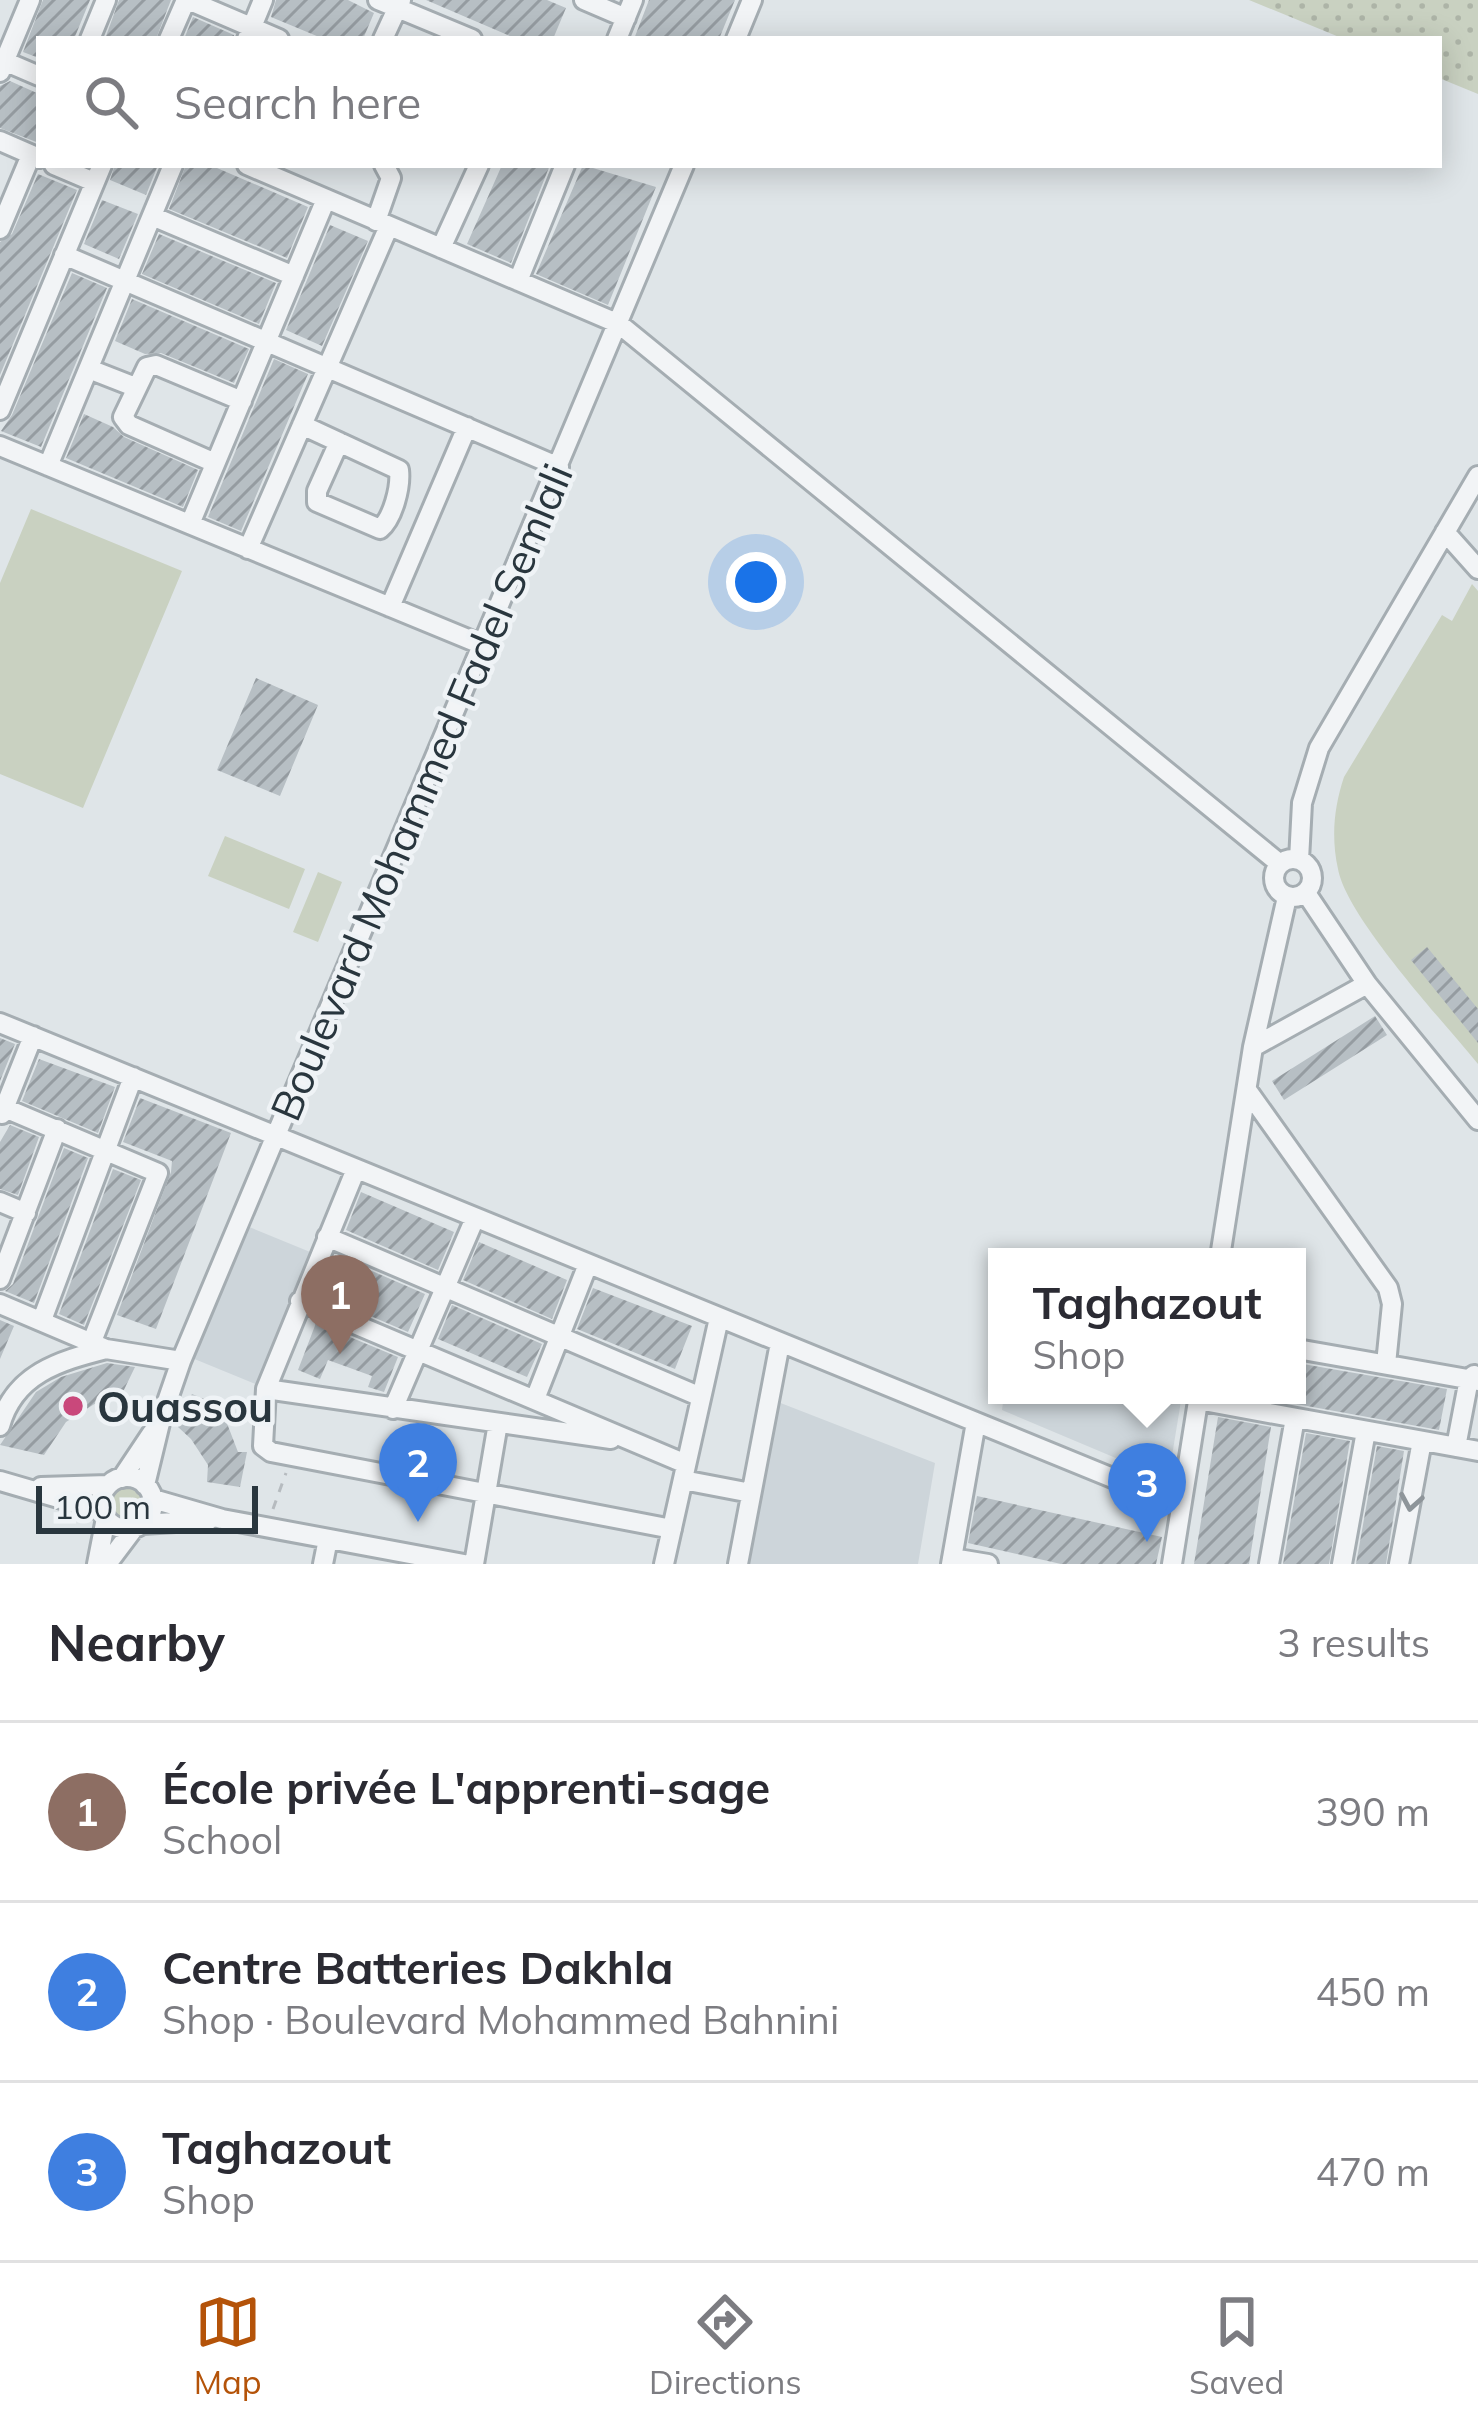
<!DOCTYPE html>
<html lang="en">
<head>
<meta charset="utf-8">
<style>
  :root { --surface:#fff; --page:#f2f2f3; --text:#2b2b33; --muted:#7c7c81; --line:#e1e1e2; --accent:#b45309 }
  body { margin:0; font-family:Mulish,sans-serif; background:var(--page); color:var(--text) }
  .scale { position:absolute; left:36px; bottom:30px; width:222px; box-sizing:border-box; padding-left:12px; border:6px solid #29363e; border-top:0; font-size:33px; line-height:42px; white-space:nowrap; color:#29363e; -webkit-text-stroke:9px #eff3f6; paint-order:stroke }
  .you { position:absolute; left:756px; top:582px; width:42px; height:42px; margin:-30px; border:9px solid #fff; border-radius:50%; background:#1a73e8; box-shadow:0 0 0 18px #1a73e833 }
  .badge { display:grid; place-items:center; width:78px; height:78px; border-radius:50%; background:var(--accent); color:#fff; font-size:39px; font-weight:700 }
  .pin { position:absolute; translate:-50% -99px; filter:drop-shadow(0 3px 6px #0008) }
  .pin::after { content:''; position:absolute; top:63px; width:42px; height:36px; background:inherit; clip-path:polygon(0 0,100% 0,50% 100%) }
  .popup { position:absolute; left:988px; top:1248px; width:318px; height:156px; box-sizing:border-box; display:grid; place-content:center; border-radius:0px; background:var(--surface); filter:drop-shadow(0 3px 9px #0005); font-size:39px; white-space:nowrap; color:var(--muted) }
  .popup b { font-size:45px; color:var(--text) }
  .popup::after { content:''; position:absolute; left:50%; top:100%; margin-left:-24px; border:24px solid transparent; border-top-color:var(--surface) }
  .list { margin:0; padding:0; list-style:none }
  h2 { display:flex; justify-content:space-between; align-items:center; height:156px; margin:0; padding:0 48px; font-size:51px }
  h2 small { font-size:39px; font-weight:400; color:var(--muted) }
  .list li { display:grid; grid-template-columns:78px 1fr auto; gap:36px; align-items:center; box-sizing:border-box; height:180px; padding:0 48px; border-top:3px solid var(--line) }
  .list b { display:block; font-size:45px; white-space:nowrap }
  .list p { margin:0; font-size:39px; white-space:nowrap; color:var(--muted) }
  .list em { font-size:39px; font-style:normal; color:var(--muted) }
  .icon { flex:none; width:66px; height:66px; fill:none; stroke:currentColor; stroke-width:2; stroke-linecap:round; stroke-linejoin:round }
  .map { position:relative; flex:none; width:1478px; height:1564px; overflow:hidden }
  .search { position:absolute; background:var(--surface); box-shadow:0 6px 30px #0003; left:36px; right:36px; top:36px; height:132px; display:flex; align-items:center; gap:30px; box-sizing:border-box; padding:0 42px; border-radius:0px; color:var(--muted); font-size:45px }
  .sheet { height:696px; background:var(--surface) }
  nav { display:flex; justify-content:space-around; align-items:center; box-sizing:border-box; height:168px; border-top:3px solid var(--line); background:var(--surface); font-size:33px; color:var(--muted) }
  nav a { display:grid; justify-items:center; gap:6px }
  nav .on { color:var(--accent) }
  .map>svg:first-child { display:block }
</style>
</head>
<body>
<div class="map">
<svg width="1478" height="1564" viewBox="0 0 1478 1564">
  <defs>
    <pattern id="garden-dots" width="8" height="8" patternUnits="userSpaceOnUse" patternTransform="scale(3)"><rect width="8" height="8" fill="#c9d1c1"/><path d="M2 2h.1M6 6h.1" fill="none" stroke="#adb4a7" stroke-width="1.8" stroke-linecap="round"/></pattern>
    <pattern id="building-hatch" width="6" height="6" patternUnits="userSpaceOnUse" patternTransform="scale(3)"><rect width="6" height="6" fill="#b7bfc4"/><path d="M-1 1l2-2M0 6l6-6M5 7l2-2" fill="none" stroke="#959ca1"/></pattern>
  </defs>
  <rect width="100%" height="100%" fill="#dfe5e8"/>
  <path fill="#cdd5da" d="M247,1226L315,1254L260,1386L192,1358Z
    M1004,1395H1182L1168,1480L1002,1410Z
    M778,1402L935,1463L918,1564H749Z"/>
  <path fill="#c9d1c1" d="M31,509L182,571L83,808L0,774V583Z
    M1472,584L1478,591V1064C1443,1021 1347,918 1338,869C1331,837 1334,807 1344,777L1442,615L1452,621Z
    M225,836L305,869L289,909L208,876Z
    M318,872L342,882L318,942L293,932Z
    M107 1503a19 19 0 1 1 38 0a19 19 0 1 1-38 0Z"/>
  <path fill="url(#garden-dots)" d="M1249,0H1478V94L1439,78V39H1344Z"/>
  <path fill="url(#building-hatch)" d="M43,0H90L74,39H39V58L23,52Z
    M119,0H171L156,39H105Z
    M276,0H348L374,13L363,39H324L271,17Z
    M426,0H547L566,8L553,39H517Z
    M649,0H735L719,39H634Z
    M193,17L234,35V39H184Z
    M10,81L39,94V143L0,128V86Z
    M115,165H158L146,195L110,180Z
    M186,165H210L308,207L287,258L169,209Z
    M502,165H550L511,263L467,244Z
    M583,165L656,187L608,305L536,274Z
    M38,174L77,190L0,375V242L12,234Z
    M102,200L138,214L119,259L84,244Z
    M330,225L368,241L322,346L286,330Z
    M159,234L276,283L259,324L142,274Z
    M72,273L107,288L41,447L1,431L12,415Z
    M132,299L249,349L234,383L161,353L145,354L115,341Z
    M274,359L308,374L241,531L208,517Z
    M84,414L113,427L124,437L198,470L183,507L66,458Z
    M256,678L318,705L280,796L217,770Z
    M1427,947L1478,1009V1043L1411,960Z
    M1375,1016L1387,1035L1284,1100L1272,1081Z
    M0,1038L15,1044L0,1081Z
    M39,1059L115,1087L98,1133L22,1101Z
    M140,1098L231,1133L156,1329L117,1315L171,1172L172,1161L123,1142Z
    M10,1125L39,1137L18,1195L0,1189V1142Z
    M64,1148L88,1158L34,1303L5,1291L13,1284Z
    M113,1169L141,1180L84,1325L59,1314Z
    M361,1192L454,1232L438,1270L346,1230Z
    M479,1242L567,1280L552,1319L463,1280Z
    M335,1255L425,1294L408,1332L326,1297L328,1293L321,1290Z
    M593,1288L692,1326L675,1369L577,1329Z
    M452,1305L542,1344L527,1377L438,1339Z
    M0,1320L14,1326L0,1359Z
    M316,1323L398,1357L384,1392L368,1387L372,1376L328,1360L320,1379L298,1370Z
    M107,1363L135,1367L121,1396L96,1403L66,1422L44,1455L0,1445L36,1392L61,1377Z
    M1297,1363L1447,1389L1439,1430L1246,1395H1297Z
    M192,1394L226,1408L223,1413L238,1452H247L240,1487L207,1482L208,1465L191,1439L178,1427Z
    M1218,1417L1271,1427L1249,1564H1194Z
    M1306,1433L1350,1441L1329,1564H1283Z
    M1377,1446L1404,1451L1386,1564H1356Z
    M977,1496L1162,1537L1156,1564H1061L968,1543Z"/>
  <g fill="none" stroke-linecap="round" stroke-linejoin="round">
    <g stroke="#a5adb2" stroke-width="24">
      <path id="minor" d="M188,0L279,39
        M378,0L472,39
        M584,0L626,18
        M90,39L106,0
        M169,39L186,0
        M247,39L263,0
        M383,39L401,0
        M617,39L633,0
        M736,39L752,0
        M4,61L39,76
        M0,72L30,0
        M0,141L39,158
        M54,165L94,182
        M247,165L619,324L1280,864
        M152,216L294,276
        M376,221L391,178L384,165
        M0,229L31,155
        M441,248L479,165
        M64,255L559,467
        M518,281L565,165
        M89,369L135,387
        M0,410L102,165
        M302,425L399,470C401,487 393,518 380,529L317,502V491L339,442
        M0,446L485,646
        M215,463L129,425L123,417L147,367L156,365L242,401
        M48,466L173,165
        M190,524L326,199
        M1445,532L1478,569
        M248,549L389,226
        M390,607L467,427
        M1274 878a19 19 0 1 1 38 0a19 19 0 1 1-38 0Z
        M1299,860L1302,803L1319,748L1478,476
        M1306,893L1367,984L1478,1120
        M0,1023L1181,1506
        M1253,1047L1367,984
        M1247,1090L1388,1288L1392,1304L1386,1364
        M0,1106L158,1173L91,1344
        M2,1114L33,1036
        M356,1169L266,1389L263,1446L271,1452L672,1529
        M0,1202L26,1213
        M327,1237L701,1397
        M1220,1257L1253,1047L1287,897
        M0,1279L57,1129
        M300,1301L686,1464
        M0,1304L106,1349L181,1361
        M42,1320L133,1077
        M1297,1349L1478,1381
        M266,1389L611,1439
        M535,1399L588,1264
        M1198,1400L1478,1451
        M393,1409L475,1218
        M0,1426C14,1374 59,1361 106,1349
        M1456,1447L1469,1379L1474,1375
        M101 1503a26 26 0 1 1 52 0a26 26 0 1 1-52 0Z
        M122,1478L152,1433
        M683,1480L751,1493
        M0,1481L103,1511
        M145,1485L161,1419L181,1361L684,165
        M41,1487L108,1485
        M153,1499L222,1519L464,1564
        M142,1524L209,1520
        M952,1558L988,1564
        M97,1564L106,1518
        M107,1564L134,1528
        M323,1564L328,1539
        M474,1564L498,1423
        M664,1564L719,1318
        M738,1564L780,1343
        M951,1564L976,1422
        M1172,1564L1199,1395
        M1269,1564L1295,1418
        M1342,1564L1366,1431
        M1399,1564L1422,1441"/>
    </g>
    <path stroke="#b6bbbf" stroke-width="3" stroke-dasharray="9 9" stroke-linecap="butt" d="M273,1509L286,1473"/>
    <use href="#minor" stroke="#f2f4f6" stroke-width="18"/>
  </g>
  <defs><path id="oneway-chevron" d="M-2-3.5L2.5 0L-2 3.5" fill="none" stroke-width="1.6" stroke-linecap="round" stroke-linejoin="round" transform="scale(3)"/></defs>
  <use stroke="#8e959a" href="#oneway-chevron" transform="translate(1411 1502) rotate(100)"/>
  <circle fill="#c9487b" stroke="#eff3f6" stroke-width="4.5" cx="73" cy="1406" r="12"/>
  <g text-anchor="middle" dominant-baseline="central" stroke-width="9" stroke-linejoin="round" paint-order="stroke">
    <g font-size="42" fill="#29363e" stroke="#eff3f6">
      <text transform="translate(421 792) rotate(-67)">Boulevard Mohammed Fadel Semlali</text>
    </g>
    <g font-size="42" font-weight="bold" fill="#29363e" stroke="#eff3f6" text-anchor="start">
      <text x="97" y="1406">Ouassou</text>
    </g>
  </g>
</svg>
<div class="scale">100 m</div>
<div class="you"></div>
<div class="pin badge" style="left:340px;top:1354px;background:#8d6e63">1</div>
<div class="pin badge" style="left:418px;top:1522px;background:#3f7fe0">2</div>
<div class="pin badge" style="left:1147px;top:1542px;background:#3f7fe0">3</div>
<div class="popup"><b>Taghazout</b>Shop</div>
<div class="search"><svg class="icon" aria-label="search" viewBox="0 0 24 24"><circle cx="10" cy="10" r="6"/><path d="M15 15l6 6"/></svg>Search here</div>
</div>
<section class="sheet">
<h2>Nearby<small>3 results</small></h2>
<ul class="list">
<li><span class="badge" style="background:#8d6e63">1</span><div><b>École privée L'apprenti-sage</b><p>School</p></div><em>390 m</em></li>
<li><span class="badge" style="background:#3f7fe0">2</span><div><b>Centre Batteries Dakhla</b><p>Shop · Boulevard Mohammed Bahnini</p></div><em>450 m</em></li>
<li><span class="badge" style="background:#3f7fe0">3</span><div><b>Taghazout</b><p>Shop</p></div><em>470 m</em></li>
</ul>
</section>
<nav>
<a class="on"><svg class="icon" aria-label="map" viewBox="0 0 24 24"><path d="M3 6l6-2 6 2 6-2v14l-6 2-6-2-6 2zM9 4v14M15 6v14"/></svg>Map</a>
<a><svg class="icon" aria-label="directions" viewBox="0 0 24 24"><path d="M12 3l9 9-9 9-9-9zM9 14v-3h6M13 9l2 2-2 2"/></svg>Directions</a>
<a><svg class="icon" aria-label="saved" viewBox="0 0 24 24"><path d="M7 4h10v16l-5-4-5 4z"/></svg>Saved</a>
</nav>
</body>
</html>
